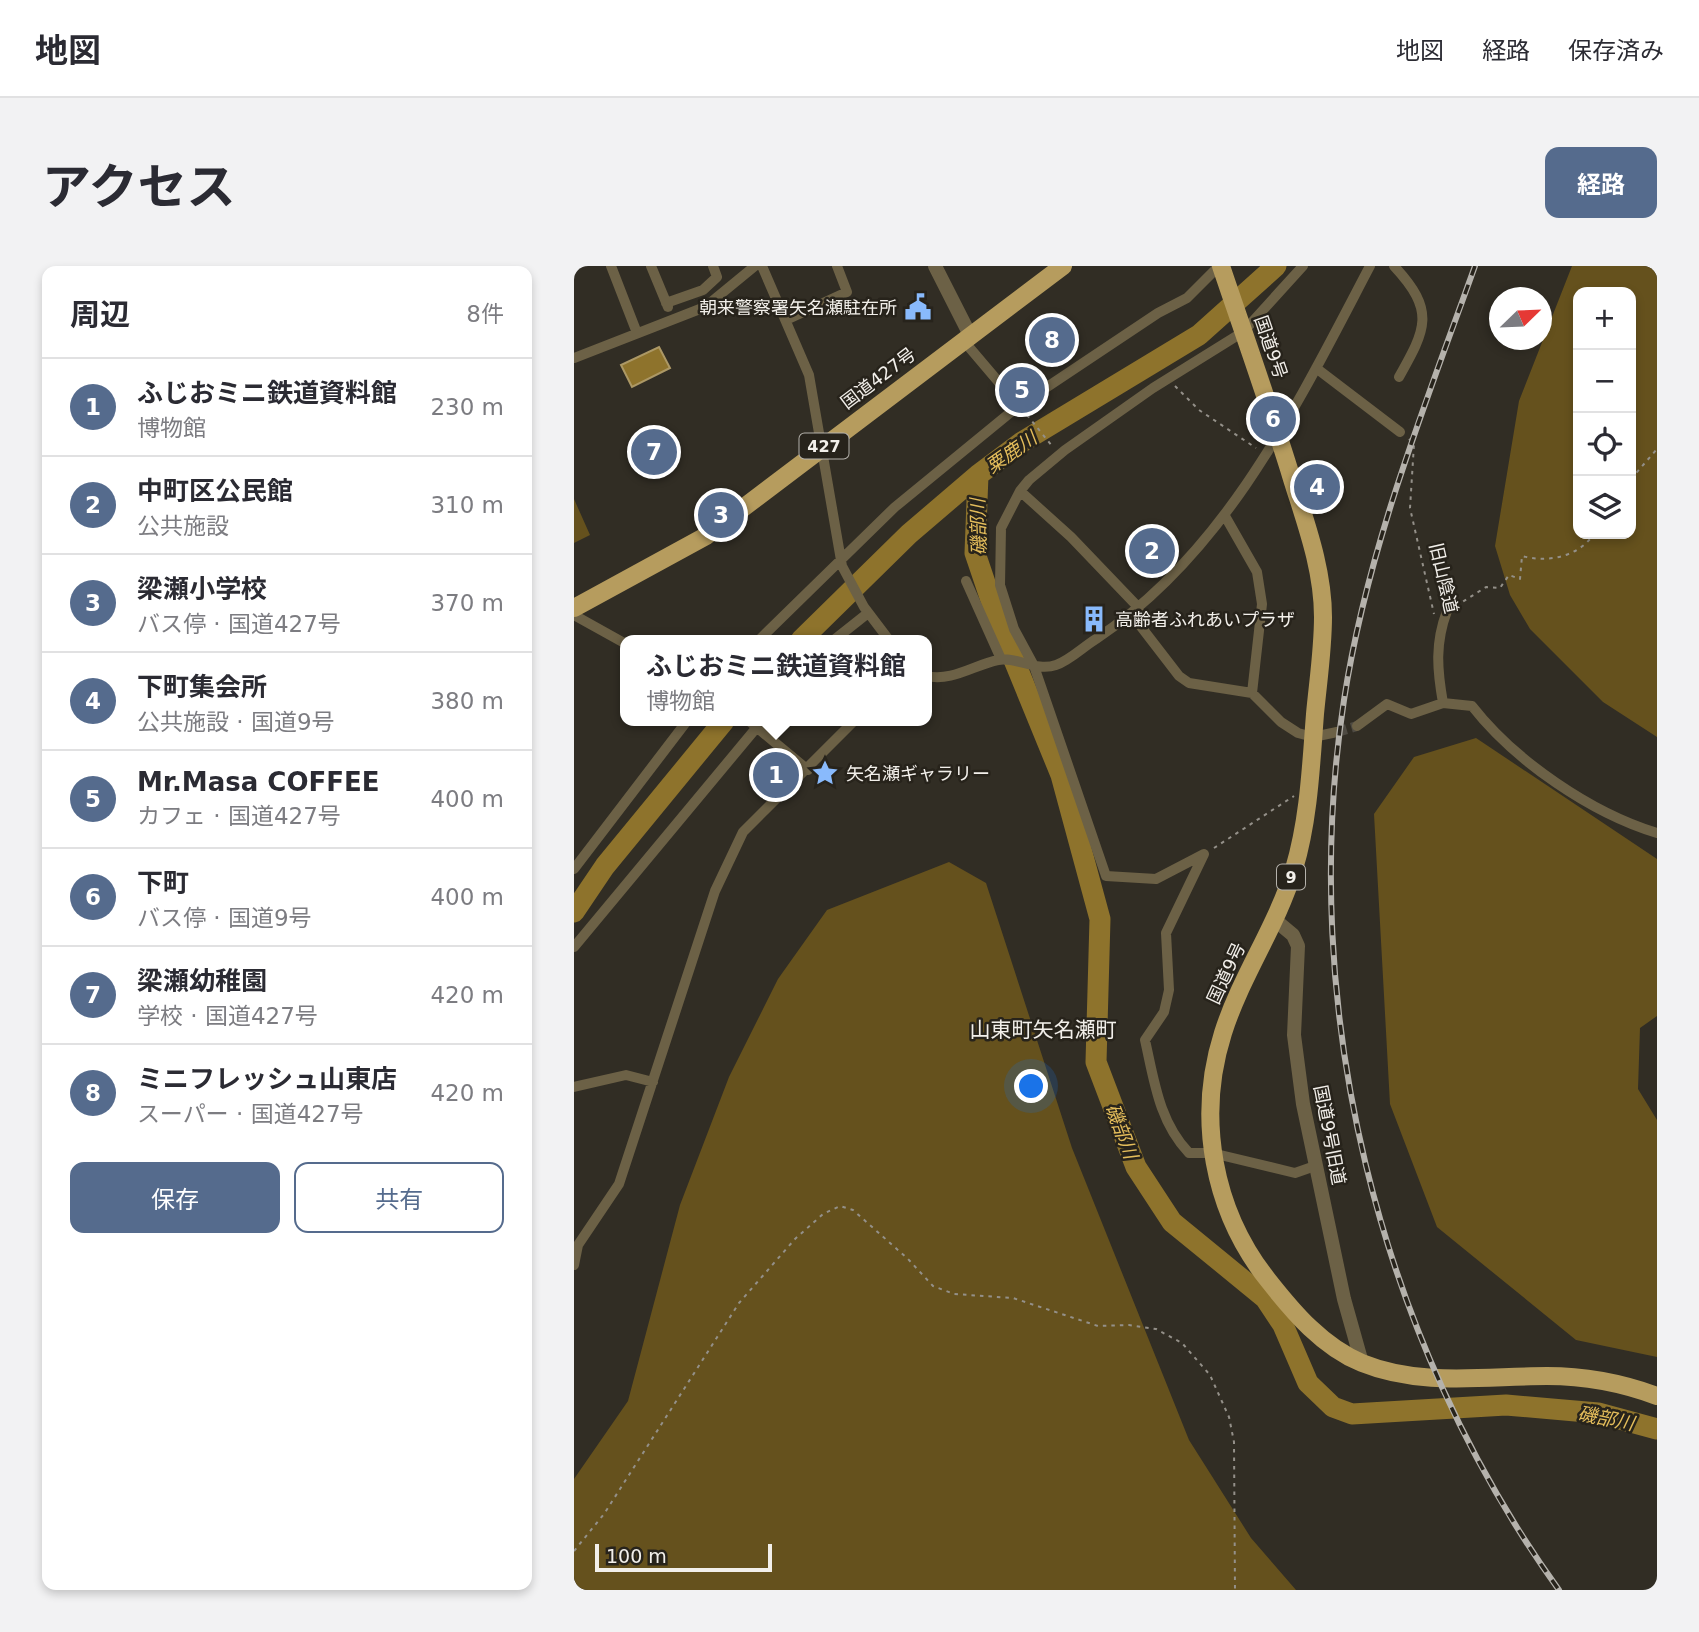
<!DOCTYPE html>
<html lang="ja">
<head>
<meta charset="utf-8">
<style>
  :root { --surface:#fff; --page:#f2f2f3; --text:#2b2b33; --muted:#7c7c81; --line:#e1e1e2; --accent:#556b8d }
  body { margin:0; font-family:"DejaVu Sans","Noto Sans JP",sans-serif; background:var(--page); color:var(--text) }
  .controls { position:absolute; right:21px; top:21px; display:grid; overflow:hidden; border-radius:14px; box-shadow:0 4px 10px #0003 }
  .controls button { width:63px; height:63px; display:grid; place-items:center; padding:0; border:0; border-bottom:2px solid var(--line); background:var(--surface); color:var(--text); font:35px sans-serif }
  .compass { position:absolute; left:915px; top:21px; width:63px; height:63px; border-radius:50%; background:var(--surface); box-shadow:0 4px 10px #0003; rotate:67deg }
  .scale { position:absolute; left:21px; bottom:18px; width:177px; box-sizing:border-box; padding-left:7px; border:4px solid #f2efea; border-top:0; font-size:19px; line-height:24px; white-space:nowrap; color:#f2efea; -webkit-text-stroke:5px #27231b; paint-order:stroke }
  .you { position:absolute; left:458px; top:821px; width:24px; height:24px; margin:-18px; border:5px solid #fff; border-radius:50%; background:#1a73e8; box-shadow:0 0 0 10px #1a73e833 }
  .badge { display:grid; place-items:center; width:46px; height:46px; border-radius:50%; background:var(--accent); color:#fff; font-size:23px; font-weight:700 }
  .pin { position:absolute; translate:-50% -50%; border:4px solid #fff; box-shadow:0 2px 7px #0006 }
  .popup { position:absolute; left:46px; top:369px; width:312px; height:91px; box-sizing:border-box; display:grid; place-content:center; border-radius:14px; background:var(--surface); filter:drop-shadow(0 2px 5px #0005); font-size:23px; white-space:nowrap; color:var(--muted) }
  .popup b { font-size:26px; color:var(--text) }
  .popup::after { content:''; position:absolute; left:50%; top:100%; margin-left:-14px; border:14px solid transparent; border-top-color:var(--surface) }
  .list { margin:0; padding:0; list-style:none }
  h2 { display:flex; justify-content:space-between; align-items:center; height:91px; margin:0; padding:0 28px; font-size:30px }
  h2 small { font-size:23px; font-weight:400; color:var(--muted) }
  .list li { display:grid; grid-template-columns:46px 1fr auto; gap:21px; align-items:center; box-sizing:border-box; height:98px; padding:0 28px; border-top:2px solid var(--line) }
  .list b { display:block; font-size:26px; white-space:nowrap }
  .list p { margin:0; font-size:23px; white-space:nowrap; color:var(--muted) }
  .list em { font-size:23px; font-style:normal; color:var(--muted) }
  .actions { display:flex; gap:14px; padding:21px 28px }
  .actions a { flex:1; padding:16px 0; border:2px solid var(--accent); border-radius:14px; text-align:center; font-size:24px; color:var(--accent) }
  .actions .main { background:var(--accent); color:#fff }
  .icon { flex:none; width:38px; height:38px; fill:none; stroke:currentColor; stroke-width:2; stroke-linecap:round; stroke-linejoin:round }
  .map { position:relative; flex:none; width:1083px; height:1324px; overflow:hidden; border-radius:14px }
  header { display:flex; align-items:center; gap:42px; box-sizing:border-box; height:98px; padding:0 35px; background:var(--surface); border-bottom:2px solid var(--line) }
  header strong { font-size:33px }
  nav { display:flex; gap:38px; margin-inline-start:auto; font-size:24px }
  .intro { display:flex; align-items:center; justify-content:space-between; box-sizing:border-box; height:168px; padding:0 42px }
  h1 { margin:0; font-size:49px }
  .button { padding:18px 32px; border-radius:14px; background:var(--accent); color:#fff; font-size:24px; font-weight:700 }
  main { display:flex; gap:42px; padding:0 42px }
  aside { flex:1; background:var(--surface); border-radius:14px; box-shadow:0 4px 10px #0003 }
  .map>svg:first-child { display:block }
</style>
</head>
<body>
<header>
<strong>地図</strong>
<nav><a>地図</a><a>経路</a><a>保存済み</a></nav>
</header>
<div class="intro"><h1>アクセス</h1><a class="button">経路</a></div>
<main>
<aside>
<h2>周辺<small>8件</small></h2>
<ul class="list">
<li><span class="badge">1</span><div><b>ふじおミニ鉄道資料館</b><p>博物館</p></div><em>230 m</em></li>
<li><span class="badge">2</span><div><b>中町区公民館</b><p>公共施設</p></div><em>310 m</em></li>
<li><span class="badge">3</span><div><b>梁瀬小学校</b><p>バス停 · 国道427号</p></div><em>370 m</em></li>
<li><span class="badge">4</span><div><b>下町集会所</b><p>公共施設 · 国道9号</p></div><em>380 m</em></li>
<li><span class="badge">5</span><div><b>Mr.Masa COFFEE</b><p>カフェ · 国道427号</p></div><em>400 m</em></li>
<li><span class="badge">6</span><div><b>下町</b><p>バス停 · 国道9号</p></div><em>400 m</em></li>
<li><span class="badge">7</span><div><b>梁瀬幼稚園</b><p>学校 · 国道427号</p></div><em>420 m</em></li>
<li><span class="badge">8</span><div><b>ミニフレッシュ山東店</b><p>スーパー · 国道427号</p></div><em>420 m</em></li>
</ul>
<div class="actions"><a class="main">保存</a><a>共有</a></div>
</aside>
<div class="map">
<svg width="1083" height="1324" viewBox="0 0 1083 1324">
  <rect width="100%" height="100%" fill="#312d24"/>
  <path fill="#65511d" fill-rule="evenodd" d="M998,0H1083V471L1029,436L956,363L936,329L921,280L945,135ZM1057,26V268H1004V26Z
    M0,233L16,269L0,277Z
    M902,472L1083,593V750L1066,762L1064,823L1083,854V1091L1002,1074L863,961L816,838L800,548L840,491Z
    M375,596L412,617L498,882L615,1174L677,1272L722,1324H0V1213L54,1135L106,939L155,811L204,713L253,644Z"/>
  <path fill="#8e732c" stroke="#ac9865" stroke-width="2" d="M85,81L96,102L58,121L47,99Z"/>
  <g fill="none" stroke-linecap="round" stroke-linejoin="round">
    <path stroke="#8e732c" stroke-width="21" d="M404,209L401,287L424,355L487,509L526,653L522,796L562,901L598,956L691,1032L709,1059L734,1117L759,1141L778,1148L932,1139L1024,1147L1083,1163
      M227,374L335,268L404,209L448,176L625,69L702,0
      M0,646L31,600L150,455"/>
    <path stroke="#4e4a42" stroke-width="10" stroke-dasharray="10 5" stroke-linecap="butt" d="M763,466L783,460"/>
    <path stroke="#949089" stroke-width="2" stroke-dasharray="3.5 5" stroke-linecap="butt" d="M601,120L625,144L682,182
      M453,149L478,180
      M835,173L840,178L836,242L860,348
      M1057,213L1083,183
      M882,340L912,321L926,322L935,309L946,313L948,290C974,297 1004,291 1020,268
      M640,582L720,530
      M0,1285L30,1248L165,1037L221,973L249,948L266,940L279,944L334,993L359,1020L380,1028L439,1032L524,1060L555,1059L582,1063L608,1077L636,1109L655,1151L660,1176L661,1324"/>
    <path stroke="#6c6146" stroke-width="10" d="M37,0L63,67
      M77,0L94,41
      M188,0L235,109L268,300L290,341L315,374
      M729,0L669,66L579,122L491,184L455,214L446,225L427,262L426,319L440,363L460,400L532,610L582,613L630,588L592,667L595,724L590,746L571,774C580,814 585,856 615,887H638L721,907L741,900
      M820,0C862,45 852,63 825,111
      M92,37L129,24L143,11L139,0
      M212,54L273,26L263,0
      M389,74L445,140
      M0,92L131,41L181,0
      M742,102L826,166
      M446,225L497,271L565,342
      M651,250L683,306L688,338L678,427
      M392,315L427,393
      M0,349L52,378
      M558,349L605,410L615,417L678,427L707,456L724,467L739,471L763,466
      M185,374L321,241L443,141L584,47L613,32L645,0
      M260,374L294,347
      M352,410C378,416 400,399 424,394C442,390 462,406 482,399C495,395 509,381 522,373C653,286 725,135 796,0
      M869,437C863,403 861,377 873,345
      M175,455L234,504
      M783,460L813,438L837,448L869,437L898,440C941,495 1017,547 1083,567
      M0,603L113,455
      M0,681L188,455
      M0,821L52,809L79,816
      M0,999L4,979L45,918L141,625L169,566L280,455"/>
    <path stroke="#6c6146" stroke-width="14" d="M361,0L396,69
      M701,654L719,669L724,680L720,769L729,838L770,1033L788,1097"/>
    <path stroke="#b69c5e" stroke-width="18" d="M647,0C671,71 696,141 718,213C732,258 749,303 749,351C749,383 744,416 741,448C737,499 735,553 720,603C703,660 667,710 649,767C622,852 639,945 694,1014C720,1047 749,1081 788,1097C847,1121 912,1110 973,1110C1011,1110 1048,1117 1083,1130
      M0,342L132,270L489,0"/>
    <g stroke="#b5b2ac" stroke-width="6">
      <path id="rail" d="M901,0C850,142 793,284 770,434C723,740 804,1073 985,1324"/>
    </g>
    <use href="#rail" stroke="#27231b" stroke-width="3.5" stroke-dasharray="10" stroke-linecap="butt"/>
  </g>
  <defs>
    <g id="civic-bare" transform="scale(2.1)"><path d="M-.6-6.5H3V-4.5H.6V-3L4-1V1h2V6H-6V1h2V-1L-.6-3ZM-1.2 2.5V6h2.4V2.5Z" fill="#89bafc" stroke="#27231b" stroke-width="2.5" paint-order="stroke"/></g>
    <g id="building-bare" transform="scale(2.1)"><path d="M-4-6H4V6H1V3H-1V6H-4ZM-2.5-4.3h1.7v1.8h-1.7ZM.8-4.3h1.7v1.8H.8ZM-2.5-1h1.7V.8h-1.7ZM.8-1h1.7V.8H.8Z" fill="#89bafc" stroke="#27231b" stroke-width="2.5" paint-order="stroke"/></g>
    <g id="sight-bare" transform="scale(2.1)"><path d="M0-6L1.8-2.2L6-1.7L2.9 1.2L3.7 5.4L0 3.3L-3.7 5.4L-2.9 1.2L-6-1.7L-1.8-2.2Z" fill="#89bafc" stroke="#27231b" stroke-width="2.5" paint-order="stroke"/></g>
  </defs>
  <g fill-rule="evenodd">
    <use href="#civic-bare" x="344" y="41"/>
    <use href="#building-bare" x="520" y="353"/>
    <use href="#sight-bare" x="251" y="507"/>
  </g>
  <g text-anchor="middle" dominant-baseline="central" stroke-width="5" stroke-linejoin="round" paint-order="stroke">
    <g fill="#27231b" stroke="#b5b2ac" stroke-width="2">
      <rect x="225.5" y="167.5" width="49" height="25" rx="5"/>
      <rect x="703" y="598.5" width="28" height="25" rx="5"/>
    </g>
    <g font-size="16" font-weight="bold" fill="#f2efea">
      <text x="250" y="180">427</text>
      <text x="717" y="611">9</text>
    </g>
    <g font-size="18" fill="#f2efea" stroke="#27231b" text-anchor="start">
      <text x="323" y="41" text-anchor="end">朝来警察署矢名瀬駐在所</text>
      <text x="541" y="353">高齢者ふれあいプラザ</text>
      <text x="272" y="507">矢名瀬ギャラリー</text>
    </g>
    <g font-size="18" fill="#f2efea" stroke="#27231b">
      <text transform="translate(697 81) rotate(71)">国道9号</text>
      <text transform="translate(304 112) rotate(-37)">国道427号</text>
      <text transform="translate(870 312) rotate(77)">旧山陰道</text>
      <text transform="translate(652 707) rotate(-65)">国道9号</text>
      <text transform="translate(756 869) rotate(79)">国道9号旧道</text>
    </g>
    <g font-size="19" font-style="italic" fill="#e4bd5b" stroke="#27231b">
      <text transform="translate(437 186) rotate(-35)">粟鹿川</text>
      <text transform="translate(404 261) rotate(-92)">磯部川</text>
      <text transform="translate(548 865) rotate(69)">磯部川</text>
      <text transform="translate(1032 1152) rotate(11)">磯部川</text>
    </g>
    <g font-size="21" fill="#f2efea" stroke="#27231b">
      <text x="469" y="764">山東町矢名瀬町</text>
    </g>
  </g>
</svg>
<div class="controls">
<button>+</button>
<button>−</button>
<button><svg class="icon" aria-label="locate" viewBox="0 0 24 24"><circle cx="12" cy="12" r="6"/><path d="M12 2v4M12 18v4M2 12h4M18 12h4"/></svg></button>
<button><svg class="icon" aria-label="layers" viewBox="0 0 24 24"><path d="M12 4l9 5-9 5-9-5zM3 14l9 5 9-5"/></svg></button>
</div>
<svg class="compass" viewBox="-18 -18 36 36"><path d="M0-13l5 13h-10z" fill="#e53935"/><path d="M0 13l5-13h-10z" fill="#7c7c81"/></svg>
<div class="scale">100 m</div>
<div class="you"></div>
<div class="pin badge" style="left:202px;top:509px">1</div>
<div class="popup"><b>ふじおミニ鉄道資料館</b>博物館</div>
<div class="pin badge" style="left:578px;top:285px">2</div>
<div class="pin badge" style="left:147px;top:249px">3</div>
<div class="pin badge" style="left:743px;top:221px">4</div>
<div class="pin badge" style="left:448px;top:124px">5</div>
<div class="pin badge" style="left:699px;top:153px">6</div>
<div class="pin badge" style="left:80px;top:186px">7</div>
<div class="pin badge" style="left:478px;top:74px">8</div>
</div>
</main>
</body>
</html>
